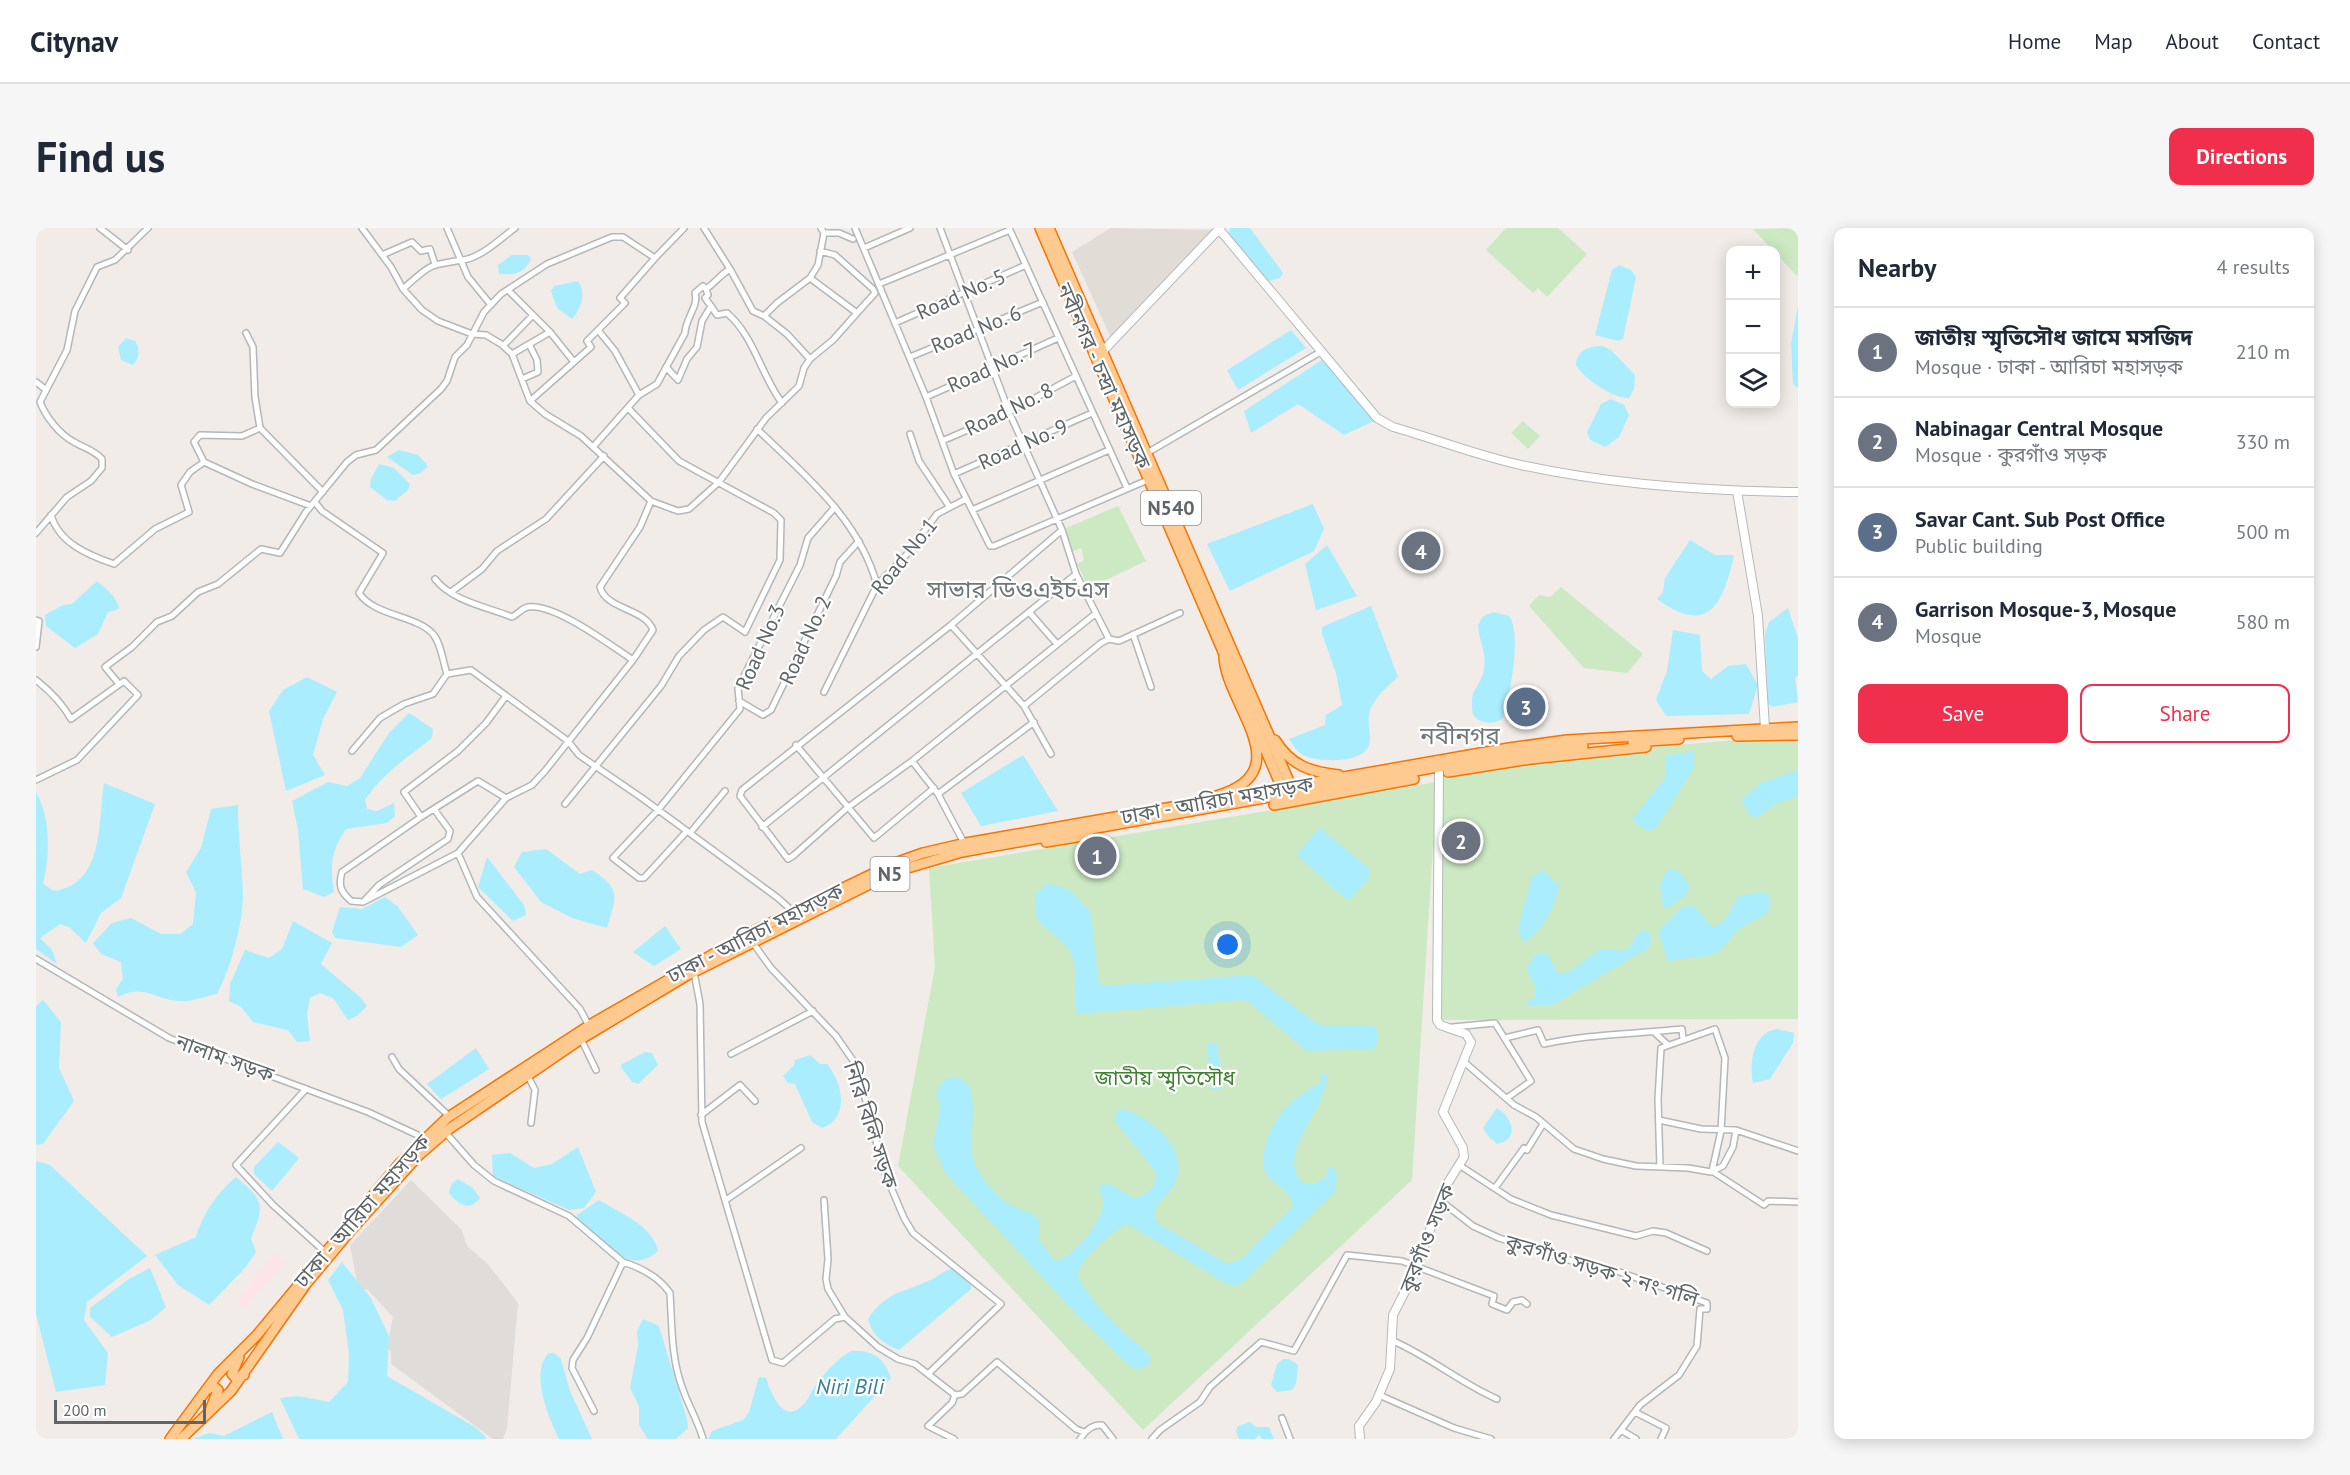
<!DOCTYPE html>
<html lang="en">
<head>
<meta charset="utf-8">
<style>
  :root { --surface:#fff; --page:#f6f6f7; --text:#1f2937; --muted:#747a83; --line:#e0e1e3; --accent:#ef2f4b }
  body { margin:0; font-family:"PT Sans","Noto Sans Bengali",sans-serif; background:var(--page); color:var(--text) }
  .controls { position:absolute; right:18px; top:18px; display:grid; overflow:hidden; border-radius:12px; box-shadow:0 3px 15px #0003 }
  .controls button { width:54px; height:54px; display:grid; place-items:center; padding:0; border:0; border-bottom:2px solid var(--line); background:var(--surface); color:var(--text); font:30px sans-serif }
  .scale { position:absolute; left:18px; bottom:15px; width:152px; box-sizing:border-box; padding-left:6px; border:3px solid #5e6568; border-top:0; font-size:16px; line-height:21px; white-space:nowrap; color:#5e6568; -webkit-text-stroke:4px #fff; paint-order:stroke }
  .you { position:absolute; left:1192px; top:717px; width:21px; height:21px; margin:-15px; border:4px solid #fff; border-radius:50%; background:#1a73e8; box-shadow:0 0 0 9px #1a73e833 }
  .badge { display:grid; place-items:center; width:39px; height:39px; border-radius:50%; background:var(--accent); color:#fff; font-size:20px; font-weight:700 }
  .pin { position:absolute; translate:-50% -50%; border:3px solid #fff; box-shadow:0 2px 6px #0006 }
  .list { margin:0; padding:0; list-style:none }
  h2 { display:flex; justify-content:space-between; align-items:center; height:78px; margin:0; padding:0 24px; font-size:26px }
  h2 small { font-size:20px; font-weight:400; color:var(--muted) }
  .list li { display:grid; grid-template-columns:39px 1fr auto; gap:18px; align-items:center; box-sizing:border-box; height:90px; padding:0 24px; border-top:2px solid var(--line) }
  .list b { display:block; font-size:22px; white-space:nowrap }
  .list p { margin:0; font-size:20px; white-space:nowrap; color:var(--muted) }
  .list em { font-size:20px; font-style:normal; color:var(--muted) }
  .actions { display:flex; gap:12px; padding:18px 24px }
  .actions a { flex:1; padding:14px 0; border:2px solid var(--accent); border-radius:12px; text-align:center; font-size:21px; color:var(--accent) }
  .actions .main { background:var(--accent); color:#fff }
  .icon { flex:none; width:33px; height:33px; fill:none; stroke:currentColor; stroke-width:2; stroke-linecap:round; stroke-linejoin:round }
  .map { position:relative; flex:none; width:1762px; height:1211px; overflow:hidden; border-radius:12px }
  header { display:flex; align-items:center; gap:36px; box-sizing:border-box; height:84px; padding:0 30px; background:var(--surface); border-bottom:2px solid var(--line) }
  header strong { font-size:28px }
  nav { display:flex; gap:33px; margin-inline-start:auto; font-size:21px }
  .intro { display:flex; align-items:center; justify-content:space-between; box-sizing:border-box; height:144px; padding:0 36px }
  h1 { margin:0; font-size:42px }
  .button { padding:15px 27px; border-radius:12px; background:var(--accent); color:#fff; font-size:21px; font-weight:700 }
  main { display:flex; gap:36px; padding:0 36px }
  aside { flex:1; background:var(--surface); border-radius:12px; box-shadow:0 3px 15px #0003 }
  .map>svg:first-child { display:block }
</style>
</head>
<body>
<header>
<strong>Citynav</strong>
<nav><a>Home</a><a>Map</a><a>About</a><a>Contact</a></nav>
</header>
<div class="intro"><h1>Find us</h1><a class="button">Directions</a></div>
<main>
<div class="map">
<svg width="1762" height="1211" viewBox="0 0 1762 1211">
  <rect width="100%" height="100%" fill="#f1ece7"/>
  <path fill="#e0dcd9" d="M375,952L426,1002L431,1018L452,1036L482,1075L471,1200L467,1211H457L355,1136V1124L351,1120L357,1089L332,1062L322,1060L314,1017Z"/>
  <path fill="#e1dcd5" d="M1075,0L1176,2L1074,108L1036,24Z"/>
  <path fill="#fde4e8" d="M237,1025L249,1034L210,1081L201,1074Z"/>
  <path fill="#cce9c3" d="M1470,0H1522L1551,26L1511,69L1502,60L1497,65L1450,22Z
    M1762,0V47H1760L1717,1Z
    M1487,193L1504,208L1492,221L1475,205Z
    M1082,278L1110,333L1053,360L1041,336L1048,332L1045,320L1033,325L1030,300Z
    M1525,359L1607,426L1591,445L1548,440L1493,378L1503,367L1514,369Z
    M1762,507V791L1401,792L1403,545L1627,518Z
    M1401,554L1376,952L1107,1202L862,938L899,739L893,640Z"/>
  <path fill="#a9edff" d="M1194,0H1214L1247,45L1244,50L1233,53L1211,31L1193,6Z
    M476,27H492L495,31C488,46 478,47 463,46L462,37Z
    M1583,37L1595,42L1600,49L1587,111L1582,113L1559,107L1576,42Z
    M542,53C550,65 546,80 536,91L521,80L515,63L518,58Z
    M1762,78V160L1757,156L1755,116Z
    M1255,102L1270,120L1202,162L1191,142Z
    M90,110L99,113C104,121 104,129 97,137L85,132L82,119Z
    M1566,118L1575,122L1599,147L1598,161L1593,170C1576,170 1548,151 1540,137C1541,122 1553,118 1566,118Z
    M1289,130L1338,193L1308,207L1262,176L1215,205L1208,183Z
    M1575,171L1588,177L1593,187L1583,209L1569,219L1554,212L1551,204L1565,176Z
    M363,222L382,227L392,238L385,245L377,247L351,229Z
    M343,236L358,240L374,256L372,262L359,273L351,272L334,259L335,251Z
    M1277,276L1288,301L1278,323L1194,363L1171,316Z
    M1654,312L1679,327H1698C1687,376 1673,409 1621,371L1627,364L1629,350Z
    M1291,317L1321,368L1280,382L1269,336Z
    M61,353C70,361 81,368 83,381L72,384L62,406L39,420L10,398L9,387L27,377L36,376Z
    M1335,378L1362,449C1347,463 1330,475 1333,498C1333,504 1335,511 1333,517C1327,536 1279,535 1265,526C1260,523 1257,516 1253,511L1289,497L1290,487L1306,477L1300,445L1286,406V399Z
    M1752,380L1762,410V448L1759,449L1762,474L1737,479L1732,476L1729,406L1733,394Z
    M1457,384L1473,388C1486,404 1474,470 1467,490C1459,497 1444,496 1437,487C1433,456 1443,465 1448,441C1451,425 1443,413 1442,398L1446,389Z
    M1637,402L1664,407L1666,443L1675,451L1692,438L1710,436L1722,457L1713,486L1630,488L1620,472L1631,443Z
    M271,449L301,464L287,491L277,527L289,547L250,563L233,483L247,462Z
    M373,485L397,501L396,510C371,530 347,545 329,572L331,581L341,583L358,575L359,588L351,595L310,601C295,622 294,638 298,664L288,669L267,661L262,602L256,573L292,554L311,558L324,550L353,505Z
    M1659,523L1657,541L1621,599L1611,604L1596,591L1630,549L1629,528Z
    M987,527L1022,583L945,598L925,565Z
    M1762,542V568L1738,577L1722,589L1714,588L1705,571L1726,555Z
    M68,555L119,576L85,670L65,685L50,715L33,699L24,696L4,710L16,722L21,736L0,721V564C15,591 14,627 7,656L18,663C69,656 62,593 68,555Z
    M202,577C202,607 206,637 207,666C207,696 195,739 181,766C170,768 156,774 144,773C119,772 108,755 82,769L80,761L87,751L85,734L65,726L57,715L76,695L95,690L125,706H144L157,696L160,665L150,644L165,620L175,581Z
    M1284,600L1334,641L1333,650L1312,673L1263,629L1262,624Z
    M510,621L544,646L556,642C586,661 580,669 571,700L536,690L505,674L478,639L486,624Z
    M451,629L488,677L490,687L477,693L442,659Z
    M1635,641L1643,643L1654,659L1649,668L1631,681L1627,677L1624,658L1631,642Z
    M1506,642L1523,657C1521,676 1505,707 1487,714L1482,701L1496,649Z
    M1012,655L1034,662L1055,685L1062,753L1068,758L1216,747L1277,793L1285,797H1336L1341,802L1342,814L1337,821L1271,823L1213,774L1206,772L1041,786C1037,766 1044,739 1033,722C1017,698 994,703 1000,666Z
    M1726,664L1732,666C1742,688 1717,691 1704,700C1695,706 1691,719 1682,724C1666,732 1648,728 1632,734L1622,703L1646,679L1657,677L1677,700L1690,691L1702,668Z
    M349,669L362,679L382,707L365,719L299,710L296,704L304,679L326,681Z
    M257,693L296,715L285,736L325,770L331,778L321,788L312,792L297,770L284,765L274,770L271,786L274,813L261,814L252,802L217,794L205,779L193,773L194,756L209,722L233,730L246,721Z
    M629,698L645,721L618,738L597,724Z
    M1606,702L1615,706L1614,719L1516,777H1492L1491,774L1500,768V760L1490,741L1500,726H1512L1522,746C1539,745 1549,729 1564,722C1573,718 1584,727 1592,720C1599,715 1598,707 1606,702Z
    M7,772L25,794L23,840L38,873L7,916L0,917V778Z
    M1741,801L1758,805L1757,815L1734,851L1717,855C1713,834 1717,805 1741,801Z
    M1181,815L1186,861L1175,862L1171,816Z
    M440,820L453,841L405,871L391,856Z
    M609,824L616,825L622,837L602,856L596,854L585,839L586,836Z
    M774,827L784,836H791C807,855 814,890 786,900L776,894L759,856L752,855L747,848L758,837L759,832Z
    M1286,846L1291,847C1292,883 1236,926 1268,956H1279L1290,949L1292,940H1298L1301,948L1299,964L1206,1055L1197,1058L1186,1053L1092,996C1079,1000 1040,1035 1041,1048C1053,1069 1070,1088 1087,1104C1097,1114 1108,1119 1115,1131C1111,1141 1106,1142 1096,1140L1045,1091L916,952L909,944L897,917L904,881L900,864L908,852C952,835 931,911 936,928C942,947 958,967 976,978C986,983 996,982 1003,993C1006,999 1003,1005 1002,1011L1018,1031L1024,1032C1041,1023 1065,997 1067,976C1068,970 1063,965 1064,958L1070,955C1082,958 1087,968 1101,970C1112,966 1121,958 1120,944L1079,893V885L1087,881C1115,890 1153,920 1140,953C1134,967 1120,972 1118,988L1123,996L1192,1036L1207,1030L1257,978C1254,959 1236,958 1229,943C1225,936 1228,927 1229,920C1236,888 1257,870 1284,855Z
    M1461,880C1477,890 1484,911 1461,916L1452,908L1447,900Z
    M242,914L263,930L236,963L218,946V939Z
    M542,919L560,964L548,980L533,982L457,948L456,927L474,925L498,940L516,936Z
    M0,933L14,937L111,1028L51,1074L48,1092L72,1125L69,1157L20,1164L0,1086Z
    M200,949C228,972 229,977 215,1010L220,1024L209,1040L173,1077L142,1057L119,1027L160,1009C167,985 181,965 200,949Z
    M422,951L437,960L444,970C433,984 423,977 413,965L416,955Z
    M563,972C582,984 618,998 622,1023C592,1051 564,1010 541,992V987Z
    M306,1034L335,1070L353,1108L351,1148L439,1199L450,1209L449,1211H263L244,1170L262,1168L293,1174L312,1154L313,1125L307,1082L292,1052Z
    M114,1040L130,1079L115,1092L76,1109L54,1089V1080L93,1051Z
    M915,1041L922,1043L935,1055V1061L863,1122C847,1115 837,1109 832,1091C848,1066 864,1065 890,1054C899,1051 905,1044 915,1041Z
    M607,1091L623,1098L651,1191L652,1200L640,1211H612L603,1197V1178L594,1160L602,1118L601,1103Z
    M815,1123C837,1122 848,1129 855,1150L800,1211H672L676,1203L707,1192L713,1184L723,1149L730,1150C736,1169 750,1201 771,1172C774,1168 775,1164 778,1160C786,1147 801,1131 815,1123Z
    M513,1125H518L525,1131L534,1163L556,1211H523C513,1190 493,1144 513,1125Z
    M1247,1131H1253L1262,1137L1260,1156L1256,1162L1241,1164L1235,1157L1241,1136Z
    M236,1184L247,1211H156L174,1205L188,1208Z
    M1214,1194L1220,1199H1233L1238,1211H1226L1223,1207L1219,1211H1203L1200,1203L1202,1198Z"/>
  <g fill="none" stroke-linecap="round" stroke-linejoin="round">
    <g stroke="#b2b7ba" stroke-width="8">
      <path id="street" d="M64,0L92,22
        M326,0L355,39L367,61L386,82L402,93L436,106L450,107L465,116L476,126L494,173L509,186L545,208L615,273L642,283L653,281L683,254L730,190L763,158L768,140L774,131L797,112L821,85L774,50L782,37L788,5L785,0
        M411,0L432,49L455,77
        M819,0L890,169L918,246L954,318H958L1114,251
        M904,0L973,184L1026,302L1040,346L1073,411
        M973,0L1091,260
        M788,5H803L817,11
        M828,20L874,0
        M784,23L799,27L837,61L839,65L821,85
        M346,27L376,14L385,23L394,21L399,36
        M694,41L717,83L728,88
        M774,50L741,75L728,88L751,106L774,131
        M843,56L974,2
        M367,61C394,37 391,37 427,32C445,30 465,10 479,0
        M472,62L514,104L538,134
        M675,78L681,87L691,85C718,108 725,147 746,175
        M859,95L990,37
        M210,105L217,119L219,169L224,200
        M467,118L497,87
        M476,126L514,104
        M874,129L1007,74
        M630,139L642,152L651,131L661,119L666,93L675,78L669,70L672,67L670,61
        M486,151L502,144L501,132L494,118
        M0,154L9,161
        M603,167L621,156L649,105C649,91 663,78 659,65L667,58L670,61C679,55 684,47 694,41L668,0
        M890,169L1022,110
        M494,173L555,119L551,113L589,75L584,70L619,30
        M721,201C769,247 823,291 841,357
        M874,206L883,233L913,278
        M906,213L973,184L1040,148
        M557,219L603,167L579,123L562,102
        M1111,225L1286,123
        M168,234L216,256L275,278
        M918,246L1056,185
        M279,274L286,283L347,325L323,365C338,388 380,387 397,406C405,415 407,434 411,446L435,442L532,513L543,527L606,570L742,670L752,679L754,685
        M936,282L1073,222
        M15,287C23,315 52,327 78,336L119,301L153,284L145,257L154,244L168,234L158,214L164,207L206,208L224,200L287,264
        M1026,302L915,397L706,562L704,568L752,631L757,628L811,580L876,533L1059,386
        M0,305L31,269L55,253L66,240V231C58,222 48,220 38,214C23,206 10,189 4,174L31,122L39,83L61,39L79,32L112,0
        M399,351C416,373 451,379 476,389C482,386 486,380 492,379C519,375 574,417 597,432
        M415,364L446,341L461,323L510,291L568,228
        M993,384L1021,416
        M0,392L3,393L0,419
        M915,397L988,478L1015,526
        M1097,406L1115,459
        M0,452C14,463 26,475 35,491L88,453L102,467L41,532L0,552
        M83,456L69,439L96,419L121,394L136,388L162,364L182,356L225,321L244,325L270,284L311,234L320,227L340,222L405,161L411,153L419,129L431,117L448,84L465,66L511,36L576,9H587L619,30L648,0
        M788,464L841,357L872,325L901,286L930,271
        M470,468L450,495L422,523L368,564L385,589L442,553L470,570L422,625L441,669L544,781L553,798
        M703,473L727,487L735,482L800,348L804,334L823,313
        M988,478L1065,415L1073,411L1083,413L1144,385
        M760,517L838,610L898,560
        M316,523L344,490L368,476L397,466L411,446
        M876,533L902,566L928,615
        M902,566L998,494
        M470,570L496,557L509,543L597,432L617,402C609,380 570,382 564,359L604,299L615,273
        M529,576L625,458L643,428L668,402L687,389L709,404L744,332L745,292L738,285L643,233L592,180
        M385,589L306,644C302,658 305,664 315,673L327,674L422,625
        M726,599L1040,346
        M651,603L608,650H603L577,630L622,582L704,481L702,460L764,337L772,310L799,279
        M654,605L689,563
        M329,672L343,657L412,611L414,603L398,581
        M717,715L735,740L800,808L818,834L838,899L843,931L868,990L877,1005L965,1076L892,1146
        M0,731L133,810L332,884L388,910
        M658,744L664,776L666,894L736,1132L747,1135L799,1091L809,1089
        M1417,799L1459,795L1495,853L1471,870
        M1618,804L1632,817
        M1469,810L1502,802L1508,816C1553,806 1600,806 1646,801L1647,812
        M545,811L560,842
        M695,826L777,783
        M356,829L363,841L413,888
        M1427,833L1478,877L1500,889L1538,921L1567,931L1600,938L1652,940L1675,944L1687,938L1697,919L1700,902
        M491,846L499,862L495,895
        M270,861L200,937L237,977L288,1023
        M665,887L704,857L719,873
        M1623,892L1665,901L1700,902L1762,923
        M409,904L438,937L458,953L533,988L587,1034L551,1110L537,1132L536,1140L558,1183
        M1423,937L1475,971L1515,987L1600,1008L1617,1003L1630,1005L1671,1023
        M1624,939L1622,871L1625,820L1679,801L1689,830L1685,903L1676,943L1728,977L1732,973L1762,974
        M1459,960L1488,920L1491,922L1507,896
        M690,972L765,920
        M788,972L792,1031L790,1051L792,1061L809,1089L842,1119L862,1131L879,1136L919,1167
        M1405,973L1437,998L1463,1010L1549,1037L1575,1041L1671,1075V1081H1664L1661,1118L1643,1147L1604,1177L1578,1211
        M587,1034C606,1040 623,1049 634,1065C636,1096 635,1129 646,1159C652,1177 662,1193 667,1211
        M1355,1112C1393,1128 1424,1155 1461,1171
        M919,1167L926,1166L961,1134L1040,1201L1048,1204
        M1343,1167L1418,1200L1455,1211
        M1599,1184L1630,1200L1625,1211
        M1246,1190L1254,1211
        M1585,1202L1600,1211
        M918,1211L892,1198L916,1175L919,1167
        M1044,1211C1049,1203 1057,1196 1066,1197L1077,1211
        M1116,1211L1124,1202L1164,1174L1174,1159L1225,1114L1258,1123L1311,1027L1366,1033L1458,1068L1456,1076L1471,1082L1477,1074L1486,1072L1491,1076"/>
    </g>
    <g stroke="#b3b9bc" stroke-width="10">
      <path id="secondary" d="M1183,1L1341,190L1357,199C1400,211 1442,228 1485,237C1576,257 1669,263 1762,264
        M1066,124L1184,0
        M1701,263L1722,388L1729,500
        M1324,1211L1323,1198L1340,1174L1354,1141L1357,1087L1380,1042L1408,961L1428,929L1427,920L1407,884L1435,814L1430,806L1404,797L1401,792L1403,545"/>
    </g>
    <g stroke="#f87300" stroke-width="12">
      <path id="highway" d="M1004,0L1248,565
        M1013,0L1258,565
        M1701,508L1762,507
        M1239,512C1255,538 1275,544 1303,547
        M1597,514L1643,511
        M1412,544L1495,531L1610,519
        M1180,568C1268,543 1186,474 1188,425
        M1238,577L1378,551
        M1010,614L1053,607
        M203,1129L196,1146L200,1150L208,1147
        M170,1162L177,1158L182,1162L175,1180
        M134,1211L182,1146L221,1107L363,936L411,890L557,795L716,704L859,635L887,625L930,615L1473,520L1531,512L1762,499
        M145,1211L195,1163L270,1056L316,1001L383,927L413,901L545,811L650,748L858,644L926,624L1475,526L1547,518"/>
    </g>
    <use href="#street" stroke="#fff" stroke-width="5"/>
    <use href="#secondary" stroke="#fff" stroke-width="8"/>
    <use href="#highway" stroke="#ffca90" stroke-width="9"/>
  </g>
  <g text-anchor="middle" dominant-baseline="central" stroke-width="4.5" stroke-linejoin="round" paint-order="stroke">
    <g fill="#fff" stroke="#8e9395" stroke-width="1.5">
      <rect x="1105" y="263" width="60" height="34" rx="4.5"/>
      <rect x="834.5" y="629" width="39" height="34" rx="4.5"/>
    </g>
    <g font-size="20" font-weight="bold" fill="#5e6568">
      <text x="1135" y="280">N540</text>
      <text x="854" y="646">N5</text>
    </g>
    <g font-size="21" fill="#5e6568" stroke="#fff">
      <text transform="translate(925 66) rotate(-24)">Road No. 5</text>
      <text transform="translate(940 101) rotate(-22)">Road No. 6</text>
      <text transform="translate(956 139) rotate(-24)">Road No. 7</text>
      <text transform="translate(1068 148) rotate(66)">নবীনগর - চন্দ্রা মহাসড়ক</text>
      <text transform="translate(973 181) rotate(-26)">Road No. 8</text>
      <text transform="translate(987 216) rotate(-24)">Road No. 9</text>
      <text transform="translate(868 328) rotate(-51)">Road No.1</text>
      <text transform="translate(769 412) rotate(-65)">Road No. 2</text>
      <text transform="translate(724 419) rotate(-66)">Road No.3</text>
      <text transform="translate(1181 572) rotate(-10)">ঢাকা - আরিচা মহাসড়ক</text>
      <text transform="translate(719 705) rotate(-27)">ঢাকা - আরিচা মহাসড়ক</text>
      <text transform="translate(189 830) rotate(20)">নালাম সড়ক</text>
      <text transform="translate(835 897) rotate(72)">নিরি বিলি সড়ক</text>
      <text transform="translate(326 983) rotate(-49)">ঢাকা - আরিচা মহাসড়ক</text>
      <text transform="translate(1391 1010) rotate(-68)">কুরগাঁও সড়ক</text>
      <text transform="translate(1566 1042) rotate(17)">কুরগাঁও সড়ক ২ নং গলি</text>
    </g>
    <g font-size="21" fill="#408231" stroke="#fff">
      <text x="1129" y="849">জাতীয় স্মৃতিসৌধ</text>
    </g>
    <g font-size="22" font-style="italic" fill="#397e9a" stroke="#fff">
      <text x="814" y="1158">Niri Bili</text>
    </g>
    <g font-size="24" fill="#6f777a" stroke="#fff">
      <text x="982" y="361">সাভার ডিওএইচএস</text>
      <text x="1424" y="507">নবীনগর</text>
    </g>
  </g>
</svg>
<div class="controls">
<button>+</button>
<button>−</button>
<button><svg class="icon" aria-label="layers" viewBox="0 0 24 24"><path d="M12 4l9 5-9 5-9-5zM3 14l9 5 9-5"/></svg></button>
</div>
<div class="scale">200 m</div>
<div class="you"></div>
<div class="pin badge" style="left:1061px;top:628px;background:#6b7280">1</div>
<div class="pin badge" style="left:1425px;top:613px;background:#6b7280">2</div>
<div class="pin badge" style="left:1490px;top:479px;background:#5c6f8a">3</div>
<div class="pin badge" style="left:1385px;top:323px;background:#6b7280">4</div>
</div>
<aside>
<h2>Nearby<small>4 results</small></h2>
<ul class="list">
<li><span class="badge" style="background:#6b7280">1</span><div><b>জাতীয় স্মৃতিসৌধ জামে মসজিদ</b><p>Mosque · ঢাকা - আরিচা মহাসড়ক</p></div><em>210 m</em></li>
<li><span class="badge" style="background:#6b7280">2</span><div><b>Nabinagar Central Mosque</b><p>Mosque · কুরগাঁও সড়ক</p></div><em>330 m</em></li>
<li><span class="badge" style="background:#5c6f8a">3</span><div><b>Savar Cant. Sub Post Office</b><p>Public building</p></div><em>500 m</em></li>
<li><span class="badge" style="background:#6b7280">4</span><div><b>Garrison Mosque-3, Mosque</b><p>Mosque</p></div><em>580 m</em></li>
</ul>
<div class="actions"><a class="main">Save</a><a>Share</a></div>
</aside>
</main>
</body>
</html>
